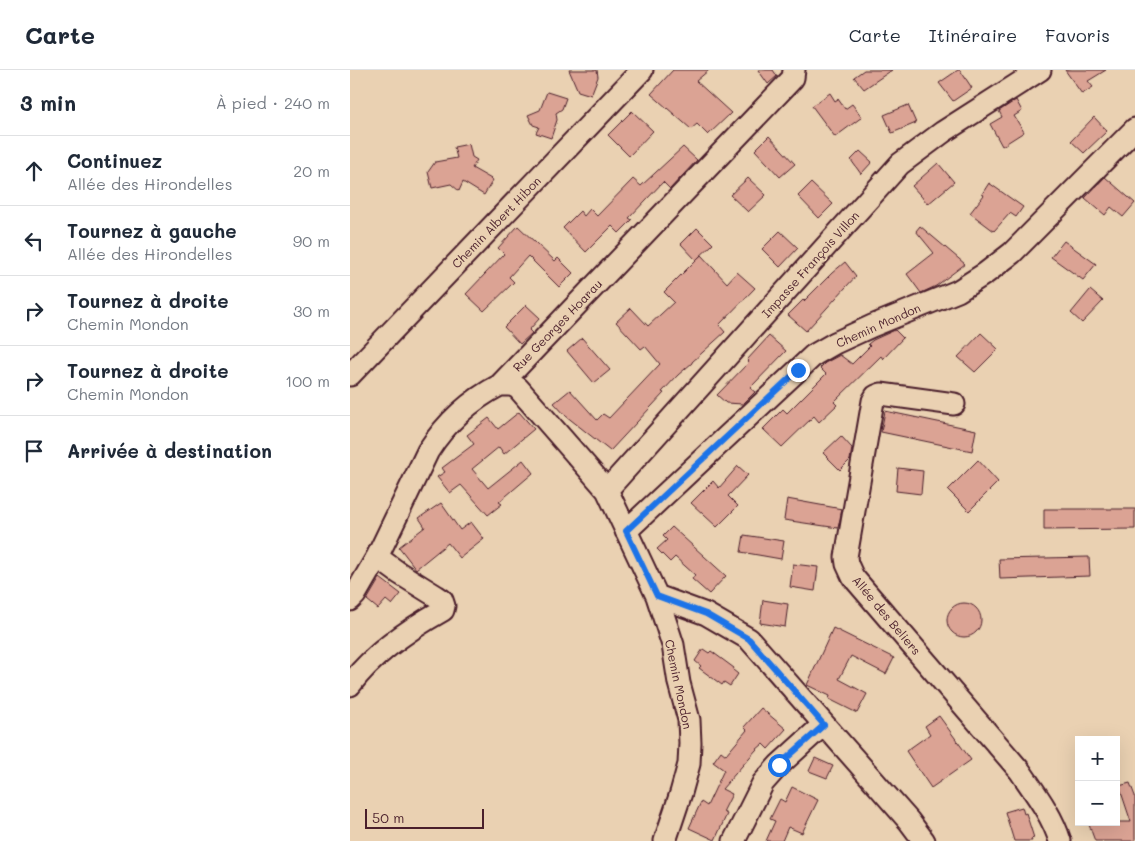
<!DOCTYPE html>
<html lang="fr">
<head>
<meta charset="utf-8">
<style>
  :root { --surface:#fff; --page:#f2f2f3; --text:#1f2937; --muted:#747a83; --line:#e0e1e3 }
  body { margin:0; font-family:Mali,sans-serif; background:var(--page); color:var(--text) }
  .controls { position:absolute; right:15px; bottom:15px; display:grid; overflow:hidden; border-radius:0px; box-shadow:0 5px 20px #0002 }
  .controls button { width:45px; height:45px; display:grid; place-items:center; padding:0; border:0; border-bottom:1px solid var(--line); background:var(--surface); color:var(--text); font:25px sans-serif }
  .scale { position:absolute; left:15px; bottom:12px; width:119px; box-sizing:border-box; padding-left:5px; border:2px solid #4a1f2b; border-top:0; font-size:14px; line-height:18px; white-space:nowrap; color:#4a1f2b; -webkit-text-stroke:4px #ead1b2; paint-order:stroke }
  .stop { position:absolute; width:15px; height:15px; margin:-11px; border:4px solid #1a73e8; border-radius:50%; background:#fff }
  .stop.end { background:#1a73e8; border-color:#fff; box-shadow:0 1px 5px #0008 }
  .list { margin:0; padding:0; list-style:none }
  h2 { display:flex; justify-content:space-between; align-items:center; height:65px; margin:0; padding:0 20px; font-size:21px }
  h2 small { font-size:16px; font-weight:400; color:var(--muted) }
  .list li { display:grid; grid-template-columns:32px 1fr auto; gap:15px; align-items:center; box-sizing:border-box; height:70px; padding:0 20px; border-top:1px solid var(--line) }
  .list b { display:block; font-size:19px; white-space:nowrap }
  .list p { margin:0; font-size:16px; white-space:nowrap; color:var(--muted) }
  .list em { font-size:16px; font-style:normal; color:var(--muted) }
  .icon { flex:none; width:28px; height:28px; fill:none; stroke:currentColor; stroke-width:2; stroke-linecap:round; stroke-linejoin:round }
  .map { position:relative; flex:none; width:785px; height:771px; overflow:hidden }
  header { display:flex; align-items:center; gap:30px; box-sizing:border-box; height:70px; padding:0 25px; background:var(--surface); border-bottom:1px solid var(--line) }
  header strong { font-size:24px }
  nav { display:flex; gap:28px; margin-inline-start:auto; font-size:18px }
  main { display:flex }
  aside { flex:1; background:var(--surface) }
  .map>svg:first-child { display:block }
</style>
</head>
<body>
<header>
<strong>Carte</strong>
<nav><a>Carte</a><a>Itinéraire</a><a>Favoris</a></nav>
</header>
<main>
<aside>
<h2>3 min<small>À pied · 240 m</small></h2>
<ul class="list">
<li><svg class="icon" aria-label="ahead" viewBox="0 0 24 24"><path d="M12 20V5M6 11l6-6 6 6"/></svg><div><b>Continuez</b><p>Allée des Hirondelles</p></div><em>20 m</em></li>
<li><svg class="icon" aria-label="left" viewBox="0 0 24 24"><path d="M17 20v-9H6M10 6l-5 5 5 5"/></svg><div><b>Tournez à gauche</b><p>Allée des Hirondelles</p></div><em>90 m</em></li>
<li><svg class="icon" aria-label="right" viewBox="0 0 24 24"><path d="M7 20v-9h11M14 6l5 5-5 5"/></svg><div><b>Tournez à droite</b><p>Chemin Mondon</p></div><em>30 m</em></li>
<li><svg class="icon" aria-label="right" viewBox="0 0 24 24"><path d="M7 20v-9h11M14 6l5 5-5 5"/></svg><div><b>Tournez à droite</b><p>Chemin Mondon</p></div><em>100 m</em></li>
<li><svg class="icon" aria-label="arrive" viewBox="0 0 24 24"><path d="M6 21V4h12l-3 4 3 4H6"/></svg><div><b>Arrivée à destination</b></div></li>
</ul>
</aside>
<div class="map">
<svg width="785" height="771" viewBox="0 0 785 771">
  <rect width="100%" height="100%" fill="#ead1b2"/>
  <filter id="ink" filterUnits="userSpaceOnUse"><feTurbulence type="fractalNoise" baseFrequency=".02" numOctaves="2"/><feDisplacementMap in="SourceGraphic" scale="10" xChannelSelector="R" yChannelSelector="G"/><feConvolveMatrix kernelMatrix="1 2 1 2 8 2 1 2 1" color-interpolation-filters="sRGB"/></filter>
  <g filter="url(#ink)">
    <path fill="#dba394" stroke="#4a1f2b" d="M219,0H247L248,7L241,25L228,21Z
      M323,0H359L346,11L381,43L358,65L347,54L341,59L301,24Z
      M408,0H423L427,6L418,14Z
      M514,0H542L514,19L504,7Z
      M608,0H610L622,18L603,31L589,13Z
      M715,0H756L738,11L743,17L732,24Z
      M197,22L216,28L212,39L206,43L207,50L201,68L186,63L189,57L183,55L178,45L190,40Z
      M480,23L485,31L488,29L495,39L502,34L512,47L485,67L462,36Z
      M666,30L672,41L664,46L674,62L652,76L640,54L652,47L649,41Z
      M558,35L566,53L542,63L534,45Z
      M282,41L303,61L279,86L258,65Z
      M744,47L757,61L734,83L721,71Z
      M419,66L445,94L430,107L405,80Z
      M119,74L122,87L127,90L122,98L143,110L134,125L113,112L109,121L101,114L82,118L78,102L85,92L107,88L104,77Z
      M333,77L347,90L320,119L313,112L279,148L282,150L269,163L262,156L236,182L213,158L230,141L234,146L240,139L247,146L283,109L291,116Z
      M510,81L522,92L511,104L501,90Z
      M588,93L604,112L578,134L562,116Z
      M755,107L785,133L773,147L761,137L755,145L735,128Z
      M398,108L416,125L398,142L380,125Z
      M461,113L483,134L469,148L448,126Z
      M639,113L673,137L666,147L660,143L644,161L620,143L634,125L632,124Z
      M168,156L205,191L208,188L223,203L209,217L178,186L159,207L164,212L134,241L116,224L154,184L148,178Z
      M570,156L615,194L586,216L571,223L557,204L584,183L566,161Z
      M347,158L363,174L346,190L331,174Z
      M430,161L448,178L430,197L412,179Z
      M714,171L746,194L733,210L701,187Z
      M351,185L377,213L387,202L405,218L369,255L375,262L342,292V293L328,305L312,322L314,323L260,381L216,346L204,333L220,320L247,350L253,344L259,348L310,294L295,276L291,279L266,252L281,238L298,256L324,232L314,222Z
      M495,192L506,206L456,261L438,245L453,230L454,231L482,203Z
      M740,220L753,231L732,253L721,243Z
      M176,235L190,248L179,260L182,263L170,274L154,257Z
      M545,260L553,268L533,289L531,286L484,332L487,335L469,352L464,346L432,377L413,359L433,339L437,343L476,304L470,298L475,293L490,285L502,294L520,276L518,274L523,270Z
      M631,263L648,279L625,302L608,287Z
      M419,266L436,281L400,318L405,322L393,334L376,333L367,325L399,292L397,290Z
      M232,268L260,300L244,313L217,281Z
      M535,341L626,360L622,381L531,362Z
      M169,342L184,359L154,384L149,377L122,399L138,418L173,390L183,403L149,432L152,434L138,445L111,415L100,423L87,407L95,402L92,398L124,374L117,365L139,348L148,359Z
      M491,366L502,378L500,390L490,400L473,383Z
      M628,390L648,412L619,441L598,420Z
      M388,396L398,405L378,426L388,436L367,457L341,433L363,411L369,418Z
      M548,398L573,401L571,424L546,421Z
      M437,429L492,439L488,458L434,450Z
      M91,433L110,460L121,452L134,469L110,488L98,473L66,499L49,477L75,457L69,448Z
      M694,439H785V459L694,460Z
      M322,457L376,506L359,524L342,509L345,505L325,487L320,492L307,479L317,470L313,466Z
      M394,465L434,471L431,489L391,482Z
      M739,487L740,506L650,509L649,489Z
      M443,494L468,497L465,521L440,517Z
      M30,508L51,524L42,535L36,530L28,539L17,530Z
      M413,530L438,534L435,557L410,553Z
      M597 550a17 17 0 1 1 34 0a17 17 0 1 1-34 0Z
      M483,558L544,588L536,604L501,586L489,609L517,624L507,643L479,629L480,626L457,615Z
      M353,579L359,583L361,581L384,598L383,600L388,604L380,616L374,612L372,615L349,598L351,596L345,591Z
      M411,638L436,659L418,679L413,674L406,680L372,719L382,724L373,742L377,744L365,770L339,758L351,732L357,736L374,700L363,692L371,681L376,685L397,660L394,657Z
      M589,646L621,690L581,718L556,681L580,664L575,656Z
      M465,688L483,696L477,708L459,701Z
      M780,713L785,726V771H745L738,752H781L769,716Z
      M442,717L468,730L452,763L438,757L432,771H416L425,751L420,749L430,729L435,732Z
      M672,737L674,744L676,743L684,768L681,769L682,771H664L655,742Z"/>
    <g fill="none" stroke-linecap="round" stroke-linejoin="round">
      <g stroke="#4a1f2b" stroke-width="25">
        <path id="minor" d="M0,305L292,0
          M150,315H162L168,318L257,420L307,526L323,575L329,613L339,650L340,673L339,694L331,723L315,771
          M604,334L531,324L526,326L523,331L496,487L497,494L503,507L670,701C685,723 702,745 710,771
          M257,420L550,94L593,62L690,0
          M276,461L464,285L485,273L522,256L608,221L636,203L662,183L785,59
          M307,526L356,544L399,569L559,751L574,771
          M0,530L5,525L27,487L78,381C96,353 119,331 150,315L443,8L444,0
          M0,615C22,585 61,558 93,540L94,536L92,530L86,526L49,503L27,487
          M384,771L413,713L429,695L473,655"/>
      </g>
      <use href="#minor" stroke="#ead1b2" stroke-width="21"/>
    </g>
  </g>
  <g fill="none" stroke-linecap="round" stroke-linejoin="round" filter="url(#ink)">
    <path stroke="#1a73e8" stroke-width="6" d="M429,695L474,655L399,569L356,544L307,526L276,461L448,300"/>
  </g>
  <g text-anchor="middle" dominant-baseline="central" stroke-width="4" stroke-linejoin="round" paint-order="stroke">
    <g font-size="12" fill="#4a1f2b" stroke="#ead1b2">
      <text transform="translate(146 152) rotate(-46)">Chemin Albert Hibon</text>
      <text transform="translate(460 194) rotate(-48)">Impasse François Villon</text>
      <text transform="translate(207 255) rotate(-46)">Rue Georges Hoarau</text>
      <text transform="translate(528 255) rotate(-24)">Chemin Mondon</text>
      <text transform="translate(537 545) rotate(50)">Allée des Beliers</text>
      <text transform="translate(329 614) rotate(78)">Chemin Mondon</text>
    </g>
  </g>
</svg>
<div class="controls">
<button>+</button>
<button>−</button>
</div>
<div class="scale">50 m</div>
<div class="stop" style="left:429px;top:695px"></div>
<div class="stop end" style="left:448px;top:300px"></div>
</div>
</main>
</body>
</html>
